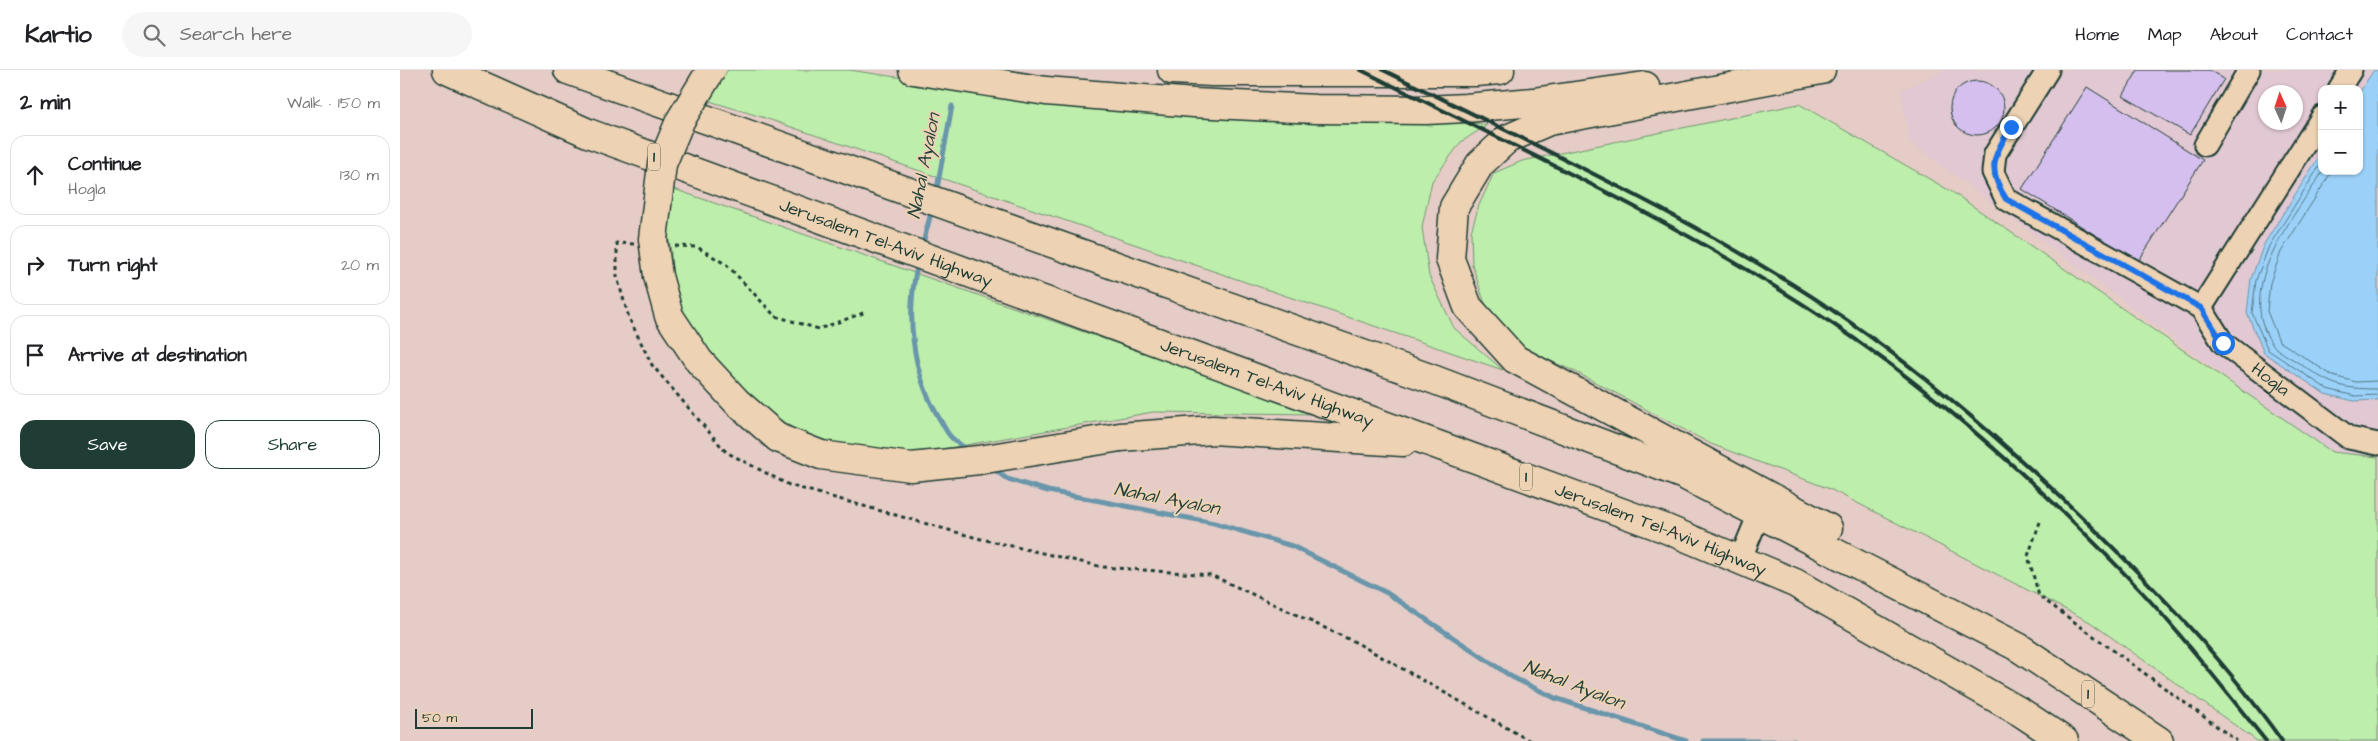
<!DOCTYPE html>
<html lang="en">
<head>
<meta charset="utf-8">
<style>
  :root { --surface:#fff; --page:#f6f6f6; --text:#202124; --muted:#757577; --line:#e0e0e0; --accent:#1f3d34 }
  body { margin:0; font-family:"Architects Daughter",sans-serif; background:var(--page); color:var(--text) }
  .controls { position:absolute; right:15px; top:15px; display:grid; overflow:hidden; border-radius:10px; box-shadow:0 1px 4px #0004 }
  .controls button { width:45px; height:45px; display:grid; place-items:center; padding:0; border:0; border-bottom:1px solid var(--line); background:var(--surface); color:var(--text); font:25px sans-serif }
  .compass { position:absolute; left:1858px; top:15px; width:45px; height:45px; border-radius:50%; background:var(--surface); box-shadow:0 1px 4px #0004; rotate:357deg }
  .scale { position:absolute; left:15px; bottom:12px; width:118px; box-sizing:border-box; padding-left:5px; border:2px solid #1f3d34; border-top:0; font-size:14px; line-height:18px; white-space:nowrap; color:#1f3d34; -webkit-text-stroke:4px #edd2b4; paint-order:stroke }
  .stop { position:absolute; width:15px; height:15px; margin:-11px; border:4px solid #1a73e8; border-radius:50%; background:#fff }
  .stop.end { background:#1a73e8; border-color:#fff; box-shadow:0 1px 5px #0008 }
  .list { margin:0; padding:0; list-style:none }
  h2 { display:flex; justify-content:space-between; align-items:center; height:65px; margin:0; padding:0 20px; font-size:21px }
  h2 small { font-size:16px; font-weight:400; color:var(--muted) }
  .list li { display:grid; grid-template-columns:32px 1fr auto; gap:15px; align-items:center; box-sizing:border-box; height:80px; margin:0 10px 10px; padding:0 10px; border:1px solid var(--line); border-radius:15px }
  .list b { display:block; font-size:19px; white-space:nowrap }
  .list p { margin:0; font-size:16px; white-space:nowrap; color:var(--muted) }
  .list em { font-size:16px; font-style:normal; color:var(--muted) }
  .actions { display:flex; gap:10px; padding:15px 20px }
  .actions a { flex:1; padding:11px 0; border:1px solid var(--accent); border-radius:15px; text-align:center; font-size:18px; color:var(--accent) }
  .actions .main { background:var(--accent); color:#fff }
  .icon { flex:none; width:28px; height:28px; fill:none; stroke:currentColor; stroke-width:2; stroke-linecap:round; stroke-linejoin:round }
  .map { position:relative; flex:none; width:1978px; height:671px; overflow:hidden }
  header { display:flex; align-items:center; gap:30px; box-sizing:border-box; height:70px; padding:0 25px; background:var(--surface); border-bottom:1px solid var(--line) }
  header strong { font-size:24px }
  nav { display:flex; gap:28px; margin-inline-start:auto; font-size:18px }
  .search { width:350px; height:45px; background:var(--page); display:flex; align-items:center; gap:12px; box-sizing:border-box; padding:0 18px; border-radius:28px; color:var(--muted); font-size:19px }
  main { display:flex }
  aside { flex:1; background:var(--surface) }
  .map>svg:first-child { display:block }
</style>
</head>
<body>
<header>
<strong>Kartio</strong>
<div class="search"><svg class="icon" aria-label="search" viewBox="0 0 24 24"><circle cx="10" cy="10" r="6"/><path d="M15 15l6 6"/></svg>Search here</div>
<nav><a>Home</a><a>Map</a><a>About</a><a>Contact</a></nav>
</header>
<main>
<aside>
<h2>2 min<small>Walk · 150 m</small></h2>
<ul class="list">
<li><svg class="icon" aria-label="ahead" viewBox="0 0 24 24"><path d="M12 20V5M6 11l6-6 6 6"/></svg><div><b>Continue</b><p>Hogla</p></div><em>130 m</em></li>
<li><svg class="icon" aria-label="right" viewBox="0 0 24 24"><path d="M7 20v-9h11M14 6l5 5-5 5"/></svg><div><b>Turn right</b></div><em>20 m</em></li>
<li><svg class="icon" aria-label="arrive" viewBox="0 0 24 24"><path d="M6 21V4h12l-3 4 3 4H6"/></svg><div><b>Arrive at destination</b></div></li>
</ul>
<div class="actions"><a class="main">Save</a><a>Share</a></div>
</aside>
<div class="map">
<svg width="1978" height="671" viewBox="0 0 1978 671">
  <rect width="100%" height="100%" fill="#e6ccc6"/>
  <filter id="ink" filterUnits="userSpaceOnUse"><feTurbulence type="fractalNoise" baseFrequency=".02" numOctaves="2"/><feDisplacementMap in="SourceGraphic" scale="10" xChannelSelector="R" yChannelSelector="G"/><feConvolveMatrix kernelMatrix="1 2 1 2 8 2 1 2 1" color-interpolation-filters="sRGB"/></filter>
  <g filter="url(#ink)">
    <path fill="#e1c8d2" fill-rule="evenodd" d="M1544,0H1978V392L1935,389L1509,71L1501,20ZM1922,19H1959V101H1922ZM1866,22H1896V52H1866Z"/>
    <path fill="#beeeac" stroke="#6e9670" d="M328,0H449L658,31L1050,49L1087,55L1061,72L1032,111L1022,157L1029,206L1054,258L1103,300L362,47L306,30Z
      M1399,34L1552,122L1932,382L1978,387V671H1857L1690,552L1430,419L1311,374L1174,301L1130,282L1100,257L1084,231L1072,194L1071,162L1079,135L1094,103L1122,91Z
      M271,118L919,344L753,342L520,383H482L432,372L400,363L334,317L291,267L282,237L271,211V182L265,145Z"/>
    <path fill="#9bd1f9" stroke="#6996aa" d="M1974,0H1978V330L1954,331L1925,324L1864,283L1847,243L1851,209L1864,174L1922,82V101H1959V23Z"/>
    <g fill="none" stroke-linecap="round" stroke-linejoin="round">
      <path stroke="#517883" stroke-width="1" d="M1922,92L1869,176L1856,210L1852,243L1868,280L1927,319L1955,326L1978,325
        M1923,101C1893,149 1834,216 1872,274C1877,281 1890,287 1897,292C1931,314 1937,319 1978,319
        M1932,101L1881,182L1870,213L1867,241L1879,271L1933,306L1956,312L1978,311"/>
      <path stroke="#6996aa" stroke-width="5" d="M536,124L552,36
        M522,177L532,139
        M518,193C505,244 512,303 539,348C543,354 546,362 551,367C556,372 564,377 569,381
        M592,398L607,409L648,421L814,453L892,476L987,523L1112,607L1155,628L1286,671
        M1303,671H1394"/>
    </g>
    <path fill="#d5bfef" stroke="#1f3d34" d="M1738,0H1809L1824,9L1790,65L1723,26Z
      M1550 38a27 27 0 1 1 54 0a27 27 0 1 1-54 0Z
      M1687,17L1803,90L1738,192L1622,119Z"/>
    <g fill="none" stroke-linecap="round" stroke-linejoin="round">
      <g stroke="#1f3d34" stroke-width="25">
        <g id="minor">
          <path id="s1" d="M1648,0L1595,84L1593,102L1606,129L1801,238L1823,273L1949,368L1978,374"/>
          <path d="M1939,19L1951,0"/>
          <path d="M1805,75L1849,0"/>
          <path d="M1801,238L1922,47"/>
          <path d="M1340,490L1359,444"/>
        </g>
      </g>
      <g stroke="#1f3d34" stroke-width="31">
        <g id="highway">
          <path id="s2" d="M47,0L188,63L1264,458L1395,513L1622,643L1664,671"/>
          <path d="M168,0L1035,310L1284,405L1618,577L1759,671"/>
          <path d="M513,0L646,21L794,33L916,39L1026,40L1066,38L1133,32L1245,16"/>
          <path d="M772,0L812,2H1075L1100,0"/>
          <path d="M1421,0L1149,51L1107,69L1080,94L1054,137L1050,189L1068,237L1115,289L1428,458"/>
          <path d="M720,367L813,360L1003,372"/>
        </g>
      </g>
      <path stroke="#1f3d34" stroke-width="3" stroke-dasharray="4 4" stroke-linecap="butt" d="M234,174L217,173V207L229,248L252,295L326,382L389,415L577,468L703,497L811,505L957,573L1130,671
        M275,176L297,177L327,195L375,246L419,259L466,242
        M1640,452L1628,486L1639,526L1837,671"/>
      <use href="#minor" stroke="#edd2b4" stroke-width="21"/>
      <use href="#highway" stroke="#edd2b4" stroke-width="28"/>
      <path stroke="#1f3d34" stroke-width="4" d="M961,0C1119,79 1282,153 1430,252C1540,325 1651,425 1741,521C1786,569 1825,621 1866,671
        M983,0C1121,68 1261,133 1392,214C1500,281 1598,366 1689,454C1758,521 1826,592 1882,671"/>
      <g stroke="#1f3d34" stroke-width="31" stroke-linecap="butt">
        <path id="highway-bridge" d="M311,0L280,51L262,94L253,169L258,206L269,246L299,291L337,332L378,368L421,385L511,397L579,390L720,367"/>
      </g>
      <use href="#highway-bridge" stroke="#edd2b4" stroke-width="28"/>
    </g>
  </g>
  <g fill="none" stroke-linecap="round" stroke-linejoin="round" filter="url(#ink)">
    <path stroke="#1a73e8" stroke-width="6" d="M1611,57C1594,86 1586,98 1606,129L1801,238L1823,273"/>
  </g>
  <g text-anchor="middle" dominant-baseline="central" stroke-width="4" stroke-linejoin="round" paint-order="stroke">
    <g fill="#edd2b4" stroke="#5d6a5a" stroke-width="1">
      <rect x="248" y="73.5" width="12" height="27" rx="4"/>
      <rect x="1120" y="393.5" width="12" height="27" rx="4"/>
      <rect x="1682" y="610.5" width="12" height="27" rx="4"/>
    </g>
    <g font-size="16" font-weight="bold" fill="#1f3d34">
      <text x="254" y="87">1</text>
      <text x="1126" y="407">1</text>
      <text x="1688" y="624">1</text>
    </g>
    <g font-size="18" fill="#1f3d34" stroke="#edd2b4">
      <text stroke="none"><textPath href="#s2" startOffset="472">Jerusalem Tel-Aviv Highway</textPath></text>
      <text stroke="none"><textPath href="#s1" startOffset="472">Hogla</textPath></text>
      <text stroke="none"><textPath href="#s2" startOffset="878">Jerusalem Tel-Aviv Highway</textPath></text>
      <text stroke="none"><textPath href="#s2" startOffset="1298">Jerusalem Tel-Aviv Highway</textPath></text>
    </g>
    <g font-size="19" font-style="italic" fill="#25443e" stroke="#edd2b4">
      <text transform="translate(524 96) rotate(-79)">Nahal Ayalon</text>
      <text transform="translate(767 429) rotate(11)">Nahal Ayalon</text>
      <text transform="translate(1174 615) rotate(21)">Nahal Ayalon</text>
    </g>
  </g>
</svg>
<div class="controls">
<button>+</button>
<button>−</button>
</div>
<svg class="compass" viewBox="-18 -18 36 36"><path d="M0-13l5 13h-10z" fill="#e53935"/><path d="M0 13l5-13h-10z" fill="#757577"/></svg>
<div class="scale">50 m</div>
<div class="stop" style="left:1823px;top:273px"></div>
<div class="stop end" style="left:1611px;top:57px"></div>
</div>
</main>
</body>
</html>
